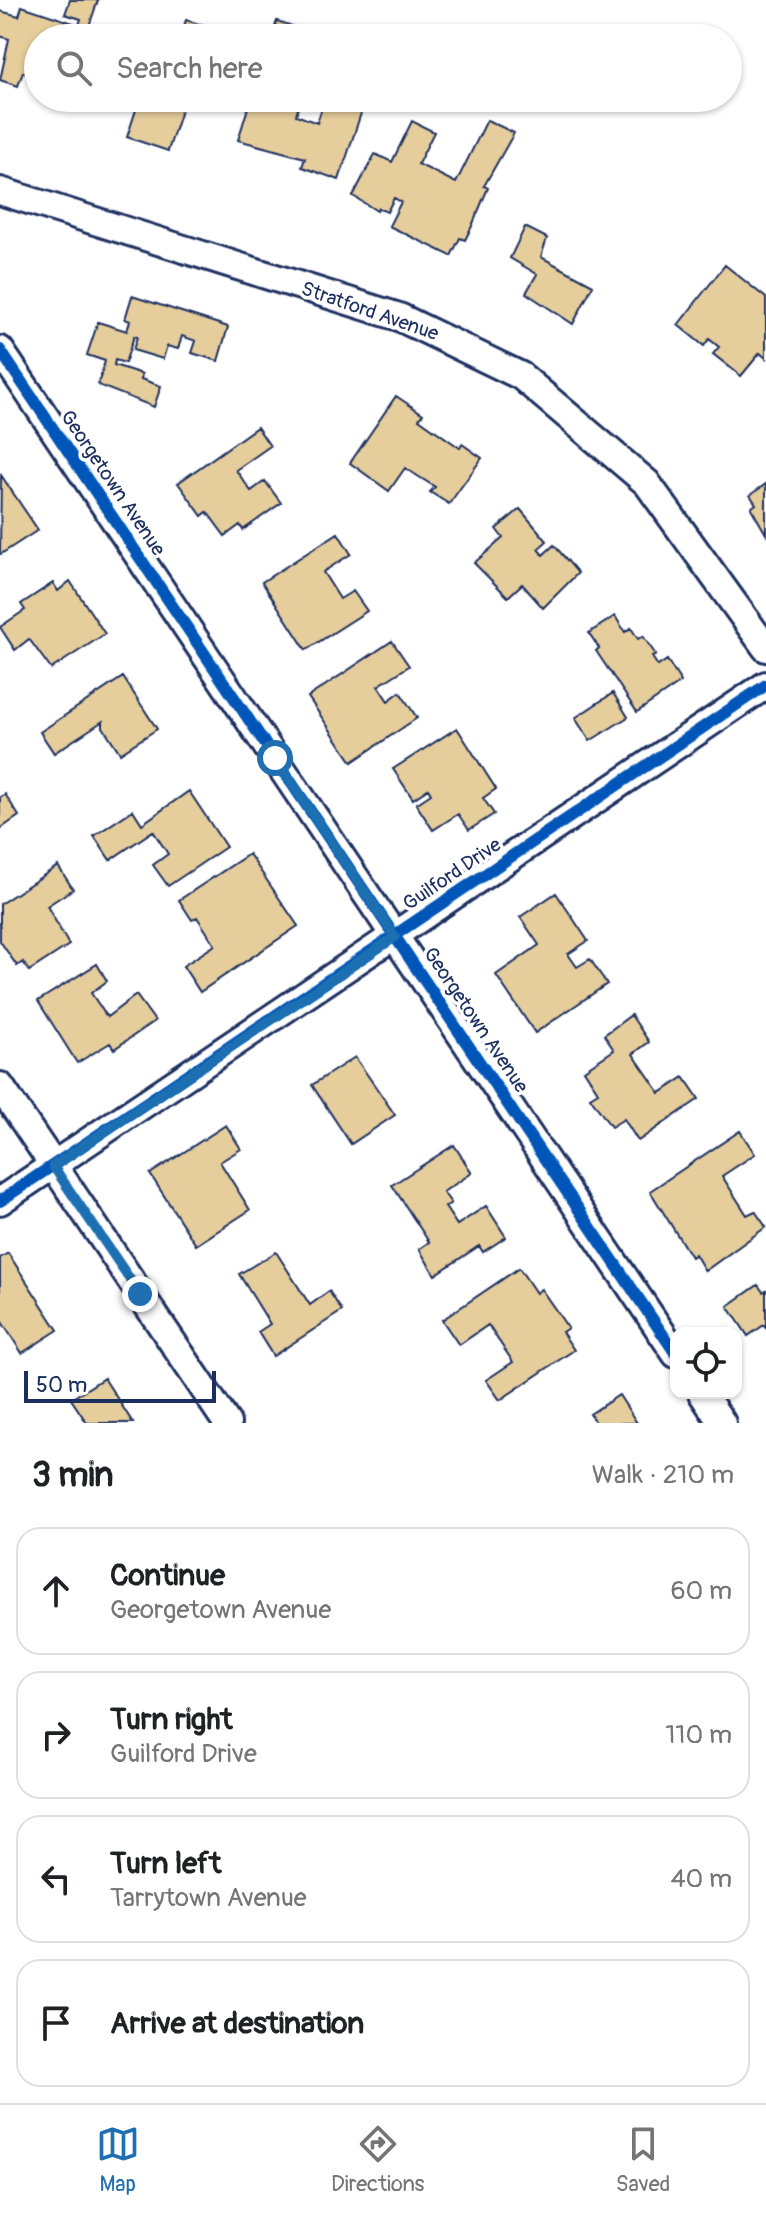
<!DOCTYPE html>
<html lang="en">
<head>
<meta charset="utf-8">
<style>
  :root { --surface:#fff; --page:#f2f2f2; --text:#202124; --muted:#757577; --line:#e0e0e0; --accent:#1f6fb2 }
  body { margin:0; font-family:Pangolin,sans-serif; background:var(--page); color:var(--text) }
  .controls { position:absolute; right:24px; bottom:24px; display:grid; overflow:hidden; border-radius:16px; box-shadow:0 2px 6px #0004 }
  .controls button { width:72px; height:72px; display:grid; place-items:center; padding:0; border:0; border-bottom:2px solid var(--line); background:var(--surface); color:var(--text); font:40px sans-serif }
  .scale { position:absolute; left:24px; bottom:20px; width:192px; box-sizing:border-box; padding-left:8px; border:4px solid #1b2f5e; border-top:0; font-size:22px; line-height:28px; white-space:nowrap; color:#1b2f5e; -webkit-text-stroke:6px #fff; paint-order:stroke }
  .stop { position:absolute; width:24px; height:24px; margin:-18px; border:6px solid #1f6fb2; border-radius:50%; background:#fff }
  .stop.end { background:#1f6fb2; border-color:#fff; box-shadow:0 2px 8px #0008 }
  .list { margin:0; padding:0; list-style:none }
  h2 { display:flex; justify-content:space-between; align-items:center; height:104px; margin:0; padding:0 32px; font-size:34px }
  h2 small { font-size:26px; font-weight:400; color:var(--muted) }
  .list li { display:grid; grid-template-columns:52px 1fr auto; gap:24px; align-items:center; box-sizing:border-box; height:128px; margin:0 16px 16px; padding:0 16px; border:2px solid var(--line); border-radius:24px }
  .list b { display:block; font-size:30px; white-space:nowrap }
  .list p { margin:0; font-size:26px; white-space:nowrap; color:var(--muted) }
  .list em { font-size:26px; font-style:normal; color:var(--muted) }
  .icon { flex:none; width:44px; height:44px; fill:none; stroke:currentColor; stroke-width:2; stroke-linecap:round; stroke-linejoin:round }
  .map { position:relative; flex:none; width:766px; height:1423px; overflow:hidden }
  .search { position:absolute; background:var(--surface); box-shadow:0 2px 6px #0004; left:24px; right:24px; top:24px; height:88px; display:flex; align-items:center; gap:20px; box-sizing:border-box; padding:0 28px; border-radius:44px; color:var(--muted); font-size:30px }
  .sheet { height:680px; background:var(--surface) }
  nav { display:flex; justify-content:space-around; align-items:center; box-sizing:border-box; height:112px; border-top:2px solid var(--line); background:var(--surface); font-size:22px; color:var(--muted) }
  nav a { display:grid; justify-items:center; gap:4px }
  nav .on { color:var(--accent) }
  .map>svg:first-child { display:block }
</style>
</head>
<body>
<div class="map">
<svg width="766" height="1423" viewBox="0 0 766 1423">
  <rect width="100%" height="100%" fill="#fff"/>
  <filter id="ink" filterUnits="userSpaceOnUse"><feTurbulence type="fractalNoise" baseFrequency=".0125" numOctaves="2"/><feDisplacementMap in="SourceGraphic" scale="16" xChannelSelector="R" yChannelSelector="G"/><feConvolveMatrix kernelMatrix="1 2 1 2 8 2 1 2 1" color-interpolation-filters="sRGB"/></filter>
  <g filter="url(#ink)">
    <path fill="#e6cd9c" stroke="#1b2f5e" stroke-width="2" d="M70,0H98L88,29L83,27L79,38H38V77L23,72L18,86L0,80L9,39L0,36V11L19,16L22,6L79,25L81,19L65,14Z
      M186,20L212,28L208,38H180Z
      M277,21L322,36L321,38H271Z
      M140,98H185L168,151L127,137Z
      M251,98H301L296,115L317,123L325,98L363,107L339,180L302,167L305,158L238,140Z
      M487,120L514,133L484,186L488,188L472,226L465,240L460,238L451,256L389,226L401,202L394,198L387,212L378,208L377,211L353,196L375,154L392,162L412,121L434,132L418,164L456,183Z
      M525,227L547,238L541,257L593,285L573,324L526,293L537,274L510,258Z
      M725,265L766,298V358L760,353L741,376L713,354L719,347L709,339L704,346L678,325Z
      M132,296L228,327L218,361L192,353L196,341L182,336L178,349L167,346L163,359L133,350L137,337L134,336L125,363L115,360L114,365L142,374L141,379L161,386L154,407L98,385L105,361L87,355L98,322L127,331L130,321L125,319Z
      M396,396L423,414L419,419L460,448L462,444L482,458L449,504L430,492L435,487L405,468L389,491L350,463Z
      M257,427L270,446L236,470L251,491L265,481L281,503L243,530L240,525L225,536L207,512L202,516L178,483Z
      M1,475L38,530L1,554L0,553Z
      M766,484V534L751,508L756,504L750,495Z
      M520,509L547,541L538,549L543,555L554,545L578,573L543,608L522,584L508,597L474,563L503,538L496,529Z
      M338,533L351,554L323,572L340,599L353,591L367,611L306,650L262,582Z
      M70,581L105,634L51,669L29,639L15,650L0,627L25,610L21,604L53,583L58,591Z
      M615,616L625,632L631,628L638,639L643,636L656,655L652,657L658,666L667,660L681,682L637,712L596,651L599,648L589,633Z
      M392,641L409,666L378,686L388,701L400,692L417,718L352,762L308,697Z
      M123,677L157,729L120,753L103,727V721L54,753L40,732Z
      M613,693L628,717L590,741L575,718Z
      M457,728L496,789L483,798L494,814L469,830L458,814L433,830L416,804L431,794L428,789L413,799L393,769Z
      M189,791L226,847L168,886L153,865L168,854L153,831L110,860L94,836L133,810L142,824Z
      M5,794L19,816L0,829V797Z
      M249,854L298,926L200,992L183,966L215,945L197,917L192,920L179,900Z
      M58,866L73,889L47,906L69,945L29,971L23,962L17,966L0,941V904Z
      M556,893L588,941L568,954L577,967L590,959L607,984L535,1033L496,975L539,945L520,917Z
      M97,964L107,981L91,993L107,1017L136,995L155,1021L114,1049L110,1043L77,1063L38,1001Z
      M631,1015L649,1042L633,1054L660,1093L684,1077L699,1099L638,1141L624,1119L611,1127L590,1097L598,1092L584,1070L614,1050L604,1035Z
      M355,1057L395,1115L351,1144L312,1085Z
      M226,1125L241,1149L220,1162L250,1210L196,1245L150,1174Z
      M740,1131L755,1154L722,1176L747,1215L755,1211L766,1227L705,1271L695,1254L691,1257L650,1191Z
      M454,1145L472,1173L443,1192L451,1203L445,1207L457,1225L486,1206L506,1237L483,1252L479,1246L435,1275L419,1249L429,1242L392,1185Z
      M276,1252L310,1305L329,1291L342,1311L273,1356L258,1332L270,1324L239,1274Z
      M8,1253L58,1330L22,1353L0,1319V1258Z
      M519,1268L536,1293L541,1289L568,1328L562,1332L574,1350L500,1400L486,1380L513,1362L488,1325L459,1345L442,1320Z
      M758,1285L763,1292L766,1290V1329L764,1325L748,1336L728,1306Z
      M104,1378L133,1423H87L71,1399Z
      M619,1395L637,1423H596L590,1414Z"/>
    <g fill="none" stroke-linecap="round" stroke-linejoin="round">
      <g stroke="#1b2f5e" stroke-width="32">
        <path id="street" d="M0,191L399,317L521,376L647,483L766,648
          M0,350L676,1354
          M0,1086L227,1423
          M0,1201L766,685
          M702,1393L722,1423"/>
      </g>
      <use href="#street" stroke="#fff" stroke-width="26"/>
      <g stroke="#fff" stroke-width="17">
        <path id="cycleway" d="M0,350L676,1354
          M0,1201L766,685"/>
      </g>
      <use href="#cycleway" stroke="#0057b8" stroke-width="12"/>
    </g>
  </g>
  <g fill="none" stroke-linecap="round" stroke-linejoin="round" filter="url(#ink)">
    <path stroke="#1f6fb2" stroke-width="10" d="M140,1294L53,1166L395,937L275,758"/>
  </g>
  <g text-anchor="middle" dominant-baseline="central" stroke-width="7" stroke-linejoin="round" paint-order="stroke">
    <g font-size="20" fill="#1b2f5e" stroke="#fff">
      <text transform="translate(370 311) rotate(19)">Stratford Avenue</text>
      <text transform="translate(113 483) rotate(56)">Georgetown Avenue</text>
      <text transform="translate(452 874) rotate(-34)">Guilford Drive</text>
      <text transform="translate(476 1020) rotate(56)">Georgetown Avenue</text>
    </g>
  </g>
</svg>
<div class="controls">
<button><svg class="icon" aria-label="locate" viewBox="0 0 24 24"><circle cx="12" cy="12" r="6"/><path d="M12 2v4M12 18v4M2 12h4M18 12h4"/></svg></button>
</div>
<div class="scale">50 m</div>
<div class="stop" style="left:275px;top:758px"></div>
<div class="stop end" style="left:140px;top:1294px"></div>
<div class="search"><svg class="icon" aria-label="search" viewBox="0 0 24 24"><circle cx="10" cy="10" r="6"/><path d="M15 15l6 6"/></svg>Search here</div>
</div>
<section class="sheet">
<h2>3 min<small>Walk · 210 m</small></h2>
<ul class="list">
<li><svg class="icon" aria-label="ahead" viewBox="0 0 24 24"><path d="M12 20V5M6 11l6-6 6 6"/></svg><div><b>Continue</b><p>Georgetown Avenue</p></div><em>60 m</em></li>
<li><svg class="icon" aria-label="right" viewBox="0 0 24 24"><path d="M7 20v-9h11M14 6l5 5-5 5"/></svg><div><b>Turn right</b><p>Guilford Drive</p></div><em>110 m</em></li>
<li><svg class="icon" aria-label="left" viewBox="0 0 24 24"><path d="M17 20v-9H6M10 6l-5 5 5 5"/></svg><div><b>Turn left</b><p>Tarrytown Avenue</p></div><em>40 m</em></li>
<li><svg class="icon" aria-label="arrive" viewBox="0 0 24 24"><path d="M6 21V4h12l-3 4 3 4H6"/></svg><div><b>Arrive at destination</b></div></li>
</ul>
</section>
<nav>
<a class="on"><svg class="icon" aria-label="map" viewBox="0 0 24 24"><path d="M3 6l6-2 6 2 6-2v14l-6 2-6-2-6 2zM9 4v14M15 6v14"/></svg>Map</a>
<a><svg class="icon" aria-label="directions" viewBox="0 0 24 24"><path d="M12 3l9 9-9 9-9-9zM9 14v-3h6M13 9l2 2-2 2"/></svg>Directions</a>
<a><svg class="icon" aria-label="saved" viewBox="0 0 24 24"><path d="M7 4h10v16l-5-4-5 4z"/></svg>Saved</a>
</nav>
</body>
</html>
